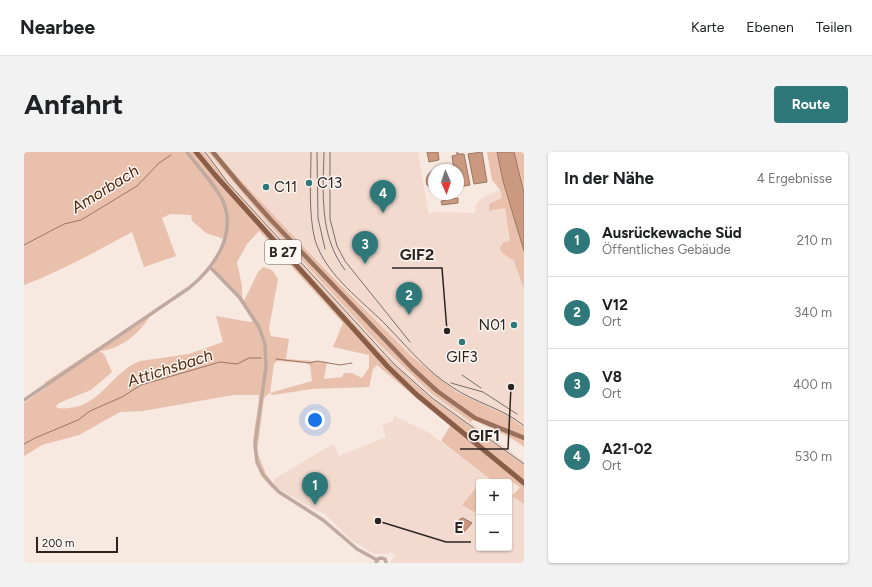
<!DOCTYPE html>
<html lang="de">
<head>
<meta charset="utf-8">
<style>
  :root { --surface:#fff; --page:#f2f2f2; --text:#202124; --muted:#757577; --line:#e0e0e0; --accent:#2f787a }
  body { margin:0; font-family:Figtree,sans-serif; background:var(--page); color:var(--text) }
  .controls { position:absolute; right:12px; bottom:12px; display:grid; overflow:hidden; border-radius:4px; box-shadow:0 1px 3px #0004 }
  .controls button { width:36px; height:36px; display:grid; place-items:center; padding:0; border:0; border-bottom:1px solid var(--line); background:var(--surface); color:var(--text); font:20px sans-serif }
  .compass { position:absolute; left:404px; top:12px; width:36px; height:36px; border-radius:50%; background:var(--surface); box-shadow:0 1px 3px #0004; rotate:177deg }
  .scale { position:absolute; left:12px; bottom:10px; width:82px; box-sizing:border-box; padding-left:4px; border:2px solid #2b2522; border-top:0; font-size:11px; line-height:14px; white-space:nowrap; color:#2b2522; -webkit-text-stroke:3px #fdf7f4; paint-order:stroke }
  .you { position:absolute; left:291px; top:268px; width:14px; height:14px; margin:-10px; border:3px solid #fff; border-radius:50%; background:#1a73e8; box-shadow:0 0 0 6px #1a73e833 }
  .badge { display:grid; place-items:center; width:26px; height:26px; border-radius:50%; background:var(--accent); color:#fff; font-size:13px; font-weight:700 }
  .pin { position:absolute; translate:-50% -33px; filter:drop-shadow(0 1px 2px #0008) }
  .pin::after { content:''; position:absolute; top:21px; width:14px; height:12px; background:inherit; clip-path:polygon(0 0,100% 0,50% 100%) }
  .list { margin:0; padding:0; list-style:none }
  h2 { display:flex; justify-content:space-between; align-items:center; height:52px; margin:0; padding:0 16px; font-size:17px }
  h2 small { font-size:13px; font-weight:400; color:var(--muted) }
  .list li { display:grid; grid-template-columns:26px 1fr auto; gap:12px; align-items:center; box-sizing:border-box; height:72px; padding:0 16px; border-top:1px solid var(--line) }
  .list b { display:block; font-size:15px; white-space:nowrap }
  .list p { margin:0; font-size:13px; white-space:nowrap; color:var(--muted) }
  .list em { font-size:13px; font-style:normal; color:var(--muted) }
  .map { position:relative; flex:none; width:500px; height:411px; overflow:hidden; border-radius:4px }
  header { display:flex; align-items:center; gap:24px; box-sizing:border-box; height:56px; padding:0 20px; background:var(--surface); border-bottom:1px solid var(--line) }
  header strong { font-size:19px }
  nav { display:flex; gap:22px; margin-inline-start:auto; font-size:14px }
  .intro { display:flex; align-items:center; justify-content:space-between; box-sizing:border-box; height:96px; padding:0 24px }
  h1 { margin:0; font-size:28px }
  .button { padding:10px 18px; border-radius:4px; background:var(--accent); color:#fff; font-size:14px; font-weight:700 }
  main { display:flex; gap:24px; padding:0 24px }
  aside { flex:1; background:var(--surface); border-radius:4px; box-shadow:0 1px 3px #0004 }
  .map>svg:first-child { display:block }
</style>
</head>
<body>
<header>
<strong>Nearbee</strong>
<nav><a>Karte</a><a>Ebenen</a><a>Teilen</a></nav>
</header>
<div class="intro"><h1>Anfahrt</h1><a class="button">Route</a></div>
<main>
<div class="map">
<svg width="500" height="411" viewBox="0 0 500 411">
  <rect width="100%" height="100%" fill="#f7e8e0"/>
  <path fill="#f2dacf" d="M179,0H184L245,72L355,192L385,222L407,241L500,309V313L404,244L356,200L211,40Z
    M189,0H394L405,63L409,60L451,61L452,52L458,46L476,38L478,47L465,59L481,56L486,89L480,90L476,95L477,100L490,109L500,137V276L484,264L434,241L387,204Z
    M370,264L404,280L470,330H455V396H485V342L500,352V411H368L367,408L371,405L367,400L365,402H350L326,387L301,362L289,357L250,334V327L309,292L315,304L362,285L358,273L369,269Z"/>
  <path fill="#e8c0ac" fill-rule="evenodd" d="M0,0H179L211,40L356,200L404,244L500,313V352L488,344L496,335L488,330L485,333V330H470L417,289L426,274L353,213L349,217L345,235L288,237L249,243L245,241L240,246L233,300L242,322L254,340C244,334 239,326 235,316C223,286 234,272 235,243H209L119,259L96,260L55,283L18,293L0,304V251L24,234L20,231L73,196L74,199L126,164C116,181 96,198 75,199L80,202L88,220L67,238L35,251L32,254L33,256C75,261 86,220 116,209L165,202L199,190L192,164L226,170L229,169L211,142L188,118L190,115L188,113L200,87L182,81L168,69L167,63L146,62L138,66L152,104L120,115L108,80C73,99 37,119 0,133ZM235,79L319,171L309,195L345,203V216L338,226L328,221H320L318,225L300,227L303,210L262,207L265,187L247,184L245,177L254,127L248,118L239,115L234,120L220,149L218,145V134L213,110L223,92ZM253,209L282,211L286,213L288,229L246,241L250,212Z
    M184,0H190L301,117L387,204L434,241L484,264L500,276V295C485,283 466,276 449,268L447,270L407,241L355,192L245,72Z
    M463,0H473L479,29L500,96V137L490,109L477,100L476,95L480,90L486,89L481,56L465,59V52L478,46L476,38L468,28Z
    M490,0H500V41Z
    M453,335L455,336V356L452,361L438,353Z"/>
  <path fill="#ca9980" stroke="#9a7664" d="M403,0H414L415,8L405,10Z
    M433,0L435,2H440L446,33L434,35V18H430L428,4L433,3Z
    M458,0L463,30L450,32L444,2Z
    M473,0H490L500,41V99L479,29Z
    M410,18V39L403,33C401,27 403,21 410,18Z
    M434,46V51L418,53L417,49Z
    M439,366L448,371L440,380L437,379L434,370L436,367Z"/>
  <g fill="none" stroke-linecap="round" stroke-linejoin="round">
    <path stroke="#9a7664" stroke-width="1" d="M0,93L40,72L57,68L113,34L135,11L147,3
      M252,207L286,211L293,209L316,213L328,211
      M0,292L11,286L54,268L66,259L98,245L117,233L196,210L213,212L225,206H237"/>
    <path stroke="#c0a99e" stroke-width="3.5" d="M187,116L216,146L235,175L241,192L242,215L231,292L233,310L239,323L255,340L299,368L333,397L353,408
      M0,248L165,136C191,115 214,81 198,47C189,30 174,15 163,0
      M352,411L354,407L357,406L361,407L362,411"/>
    <path stroke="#99715d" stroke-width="4.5" d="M189,0L217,34L247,68L388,216L413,239L451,266L500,286"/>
    <path stroke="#8a5d46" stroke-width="5" d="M172,0L191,23L364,215L393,243L500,331"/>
    <path stroke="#786f6a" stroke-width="1" d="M181,0L204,31L370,212L408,246L500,312
      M287,0C287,28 284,60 291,88C302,124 339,149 364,175C384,196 404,220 428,235C451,251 479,256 500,274
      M293,0L294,66L301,97
      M300,0C299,41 295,84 321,118
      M306,0V67L313,94L321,109L386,190
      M438,223L457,236
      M427,231L459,240L493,262"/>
  </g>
  <g fill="#2f787a" stroke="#fdf7f4" stroke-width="1.5">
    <circle cx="285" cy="31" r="4"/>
    <circle cx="242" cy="35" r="4"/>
    <circle cx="490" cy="173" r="4"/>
    <circle cx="438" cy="190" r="4"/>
  </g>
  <g text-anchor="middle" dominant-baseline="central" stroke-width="3" stroke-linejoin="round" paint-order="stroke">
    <rect fill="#fdf7f4" stroke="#6a6461" stroke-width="1" x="241" y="88" width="36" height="24" rx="3"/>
    <g font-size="14" font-weight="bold" fill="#2b2522">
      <text x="259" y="100">B 27</text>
    </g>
    <g font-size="15" fill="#2b2522" stroke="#fdf7f4" text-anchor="start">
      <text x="293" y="31">C13</text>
      <text x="250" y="35">C11</text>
      <text x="482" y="173" text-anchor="end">N01</text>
      <text x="438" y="205" text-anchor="middle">GIF3</text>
    </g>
    <g font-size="16" font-style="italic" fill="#542609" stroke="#fdf7f4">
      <text transform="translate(81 37) rotate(-32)">Amorbach</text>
      <text transform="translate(146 216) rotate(-18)">Attichsbach</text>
    </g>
  </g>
  <path fill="none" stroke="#2b2522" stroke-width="1.5" d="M423 179L418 116H368M487 235L484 297H436M354 369L422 390H447"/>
  <g fill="#2b2522" stroke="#fdf7f4" stroke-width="1.5">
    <circle cx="423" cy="179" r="4"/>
    <circle cx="487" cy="235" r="4"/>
    <circle cx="354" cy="369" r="4"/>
  </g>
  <g font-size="16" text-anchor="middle" font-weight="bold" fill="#2b2522" stroke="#fdf7f4" stroke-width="3" stroke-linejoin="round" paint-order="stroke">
    <text x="393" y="108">GIF2</text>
    <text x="460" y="289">GIF1</text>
    <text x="435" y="381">E</text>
  </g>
</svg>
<div class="controls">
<button>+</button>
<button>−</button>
</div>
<svg class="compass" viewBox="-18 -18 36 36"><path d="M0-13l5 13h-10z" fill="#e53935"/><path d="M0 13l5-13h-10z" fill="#757577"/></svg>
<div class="scale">200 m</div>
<div class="you"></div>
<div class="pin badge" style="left:291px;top:353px">1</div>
<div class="pin badge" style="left:385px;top:163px">2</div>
<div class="pin badge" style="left:341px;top:112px">3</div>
<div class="pin badge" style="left:359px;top:61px">4</div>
</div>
<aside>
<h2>In der Nähe<small>4 Ergebnisse</small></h2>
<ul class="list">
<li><span class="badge">1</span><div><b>Ausrückewache Süd</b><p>Öffentliches Gebäude</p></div><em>210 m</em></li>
<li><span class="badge">2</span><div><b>V12</b><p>Ort</p></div><em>340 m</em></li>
<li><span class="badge">3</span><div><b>V8</b><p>Ort</p></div><em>400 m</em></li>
<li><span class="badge">4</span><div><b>A21-02</b><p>Ort</p></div><em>530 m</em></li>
</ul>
</aside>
</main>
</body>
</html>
